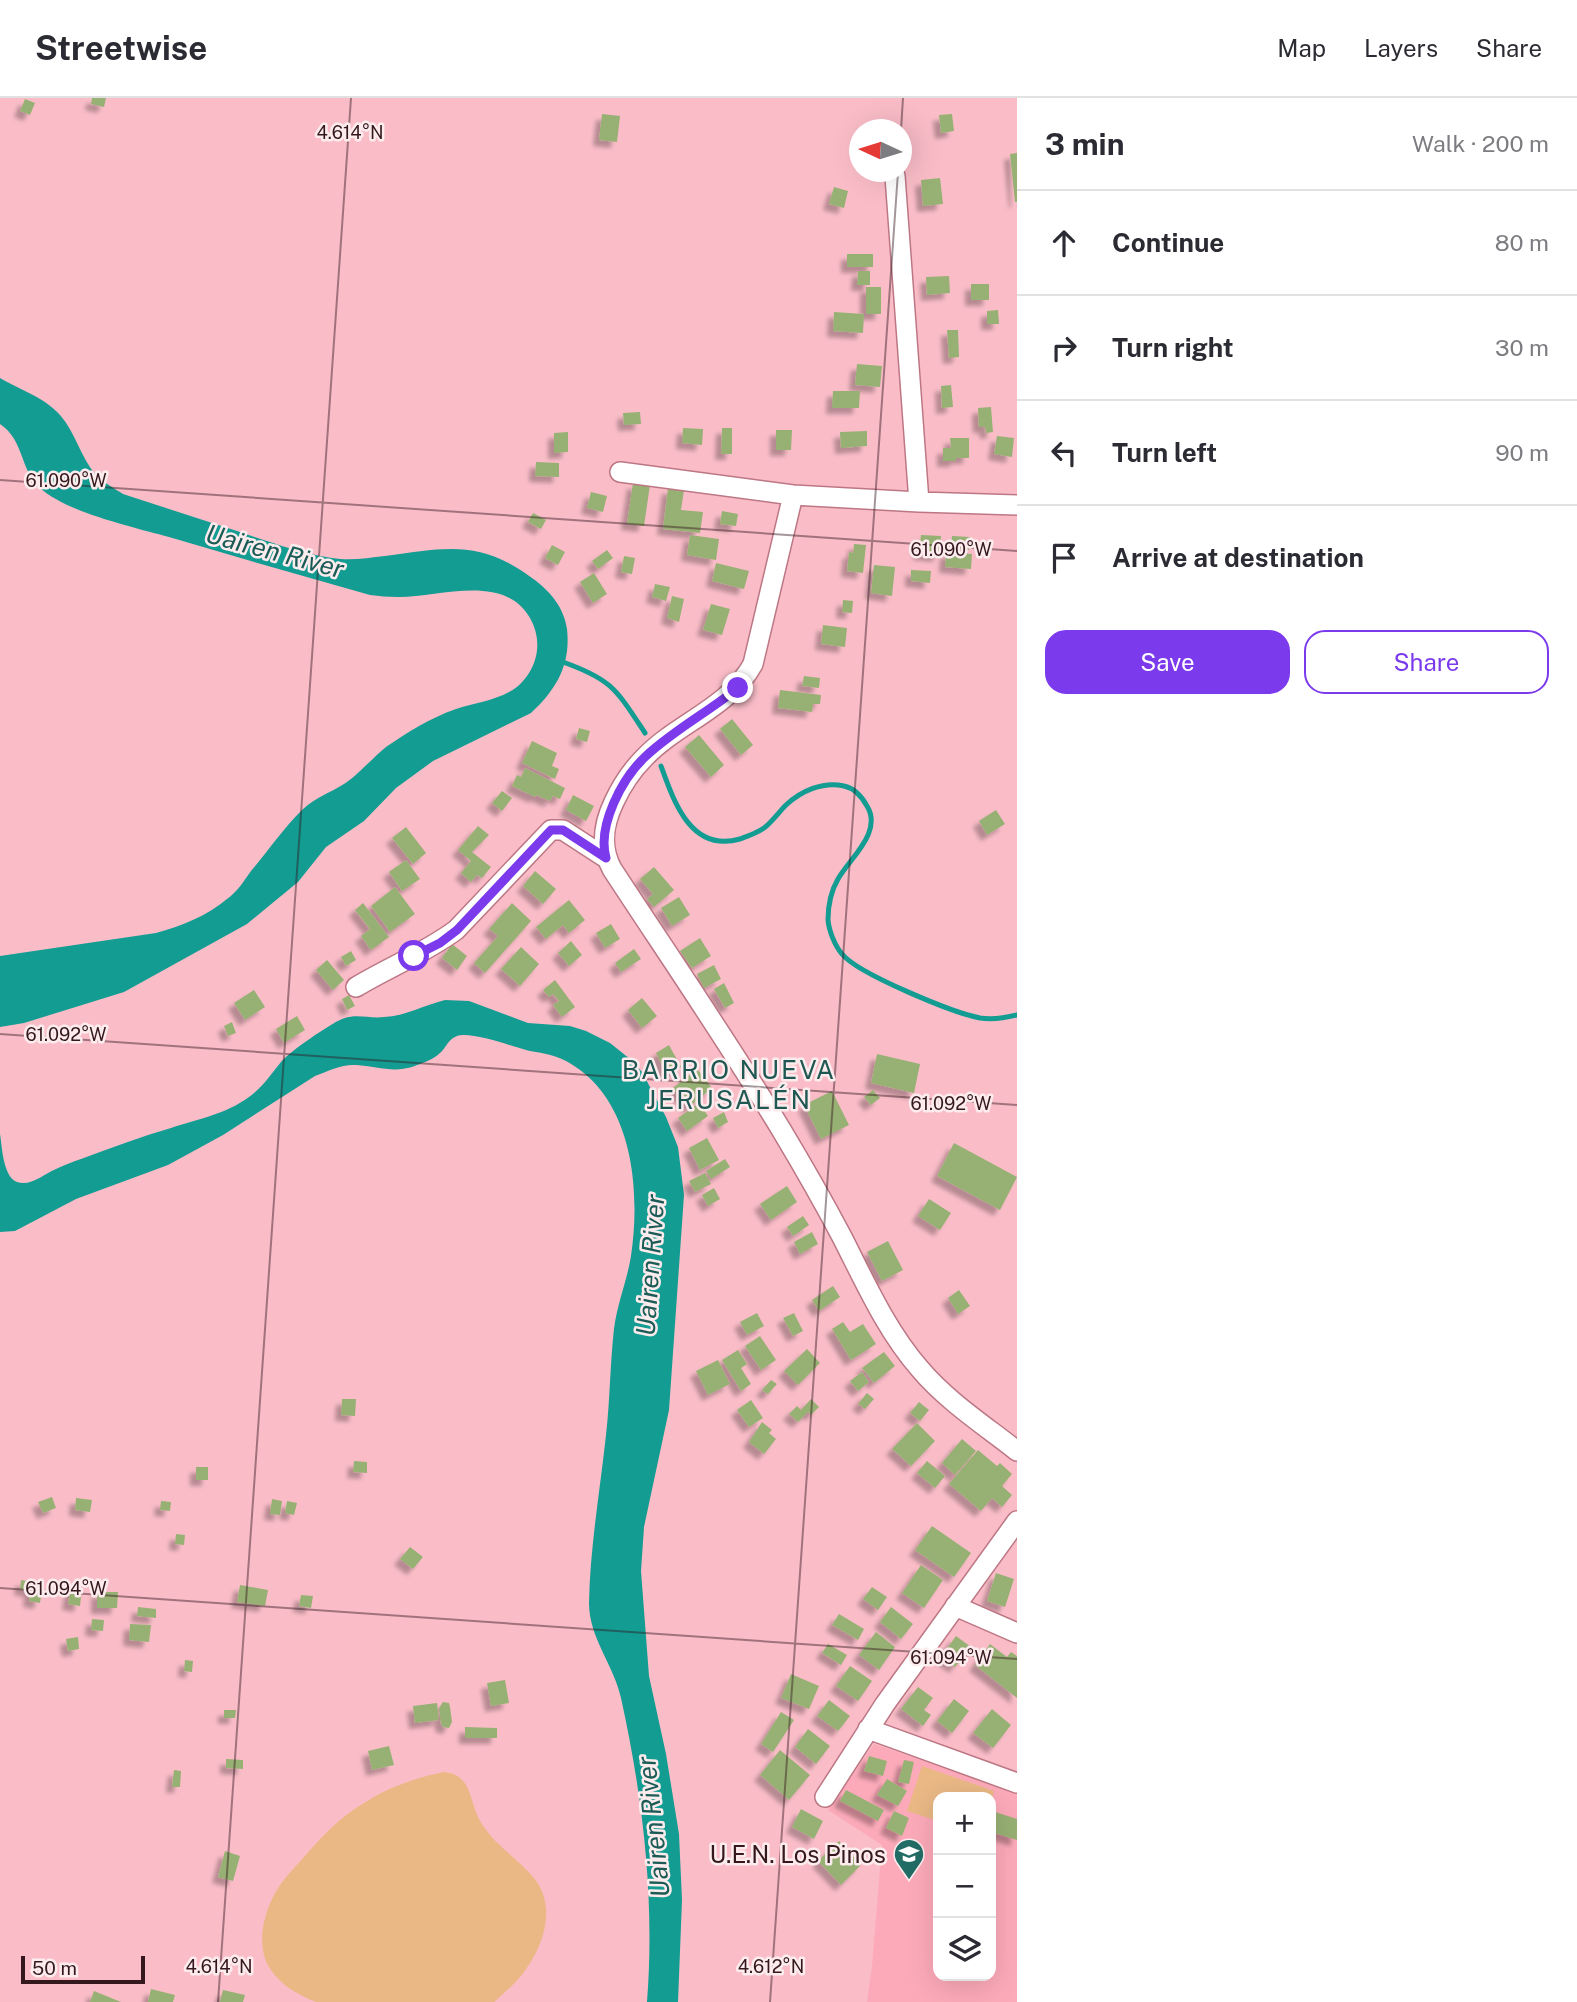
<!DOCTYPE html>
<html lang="en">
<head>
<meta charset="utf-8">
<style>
  :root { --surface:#fff; --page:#f2f2f3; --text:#2b2b33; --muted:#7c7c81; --line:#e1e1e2; --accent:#7c3aed }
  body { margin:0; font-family:"Public Sans",sans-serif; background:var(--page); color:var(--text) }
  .controls { position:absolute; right:21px; bottom:21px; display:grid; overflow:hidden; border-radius:14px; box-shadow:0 7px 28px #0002 }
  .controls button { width:63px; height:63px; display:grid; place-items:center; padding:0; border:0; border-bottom:2px solid var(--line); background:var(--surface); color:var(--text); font:35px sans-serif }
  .compass { position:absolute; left:849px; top:21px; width:63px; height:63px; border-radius:50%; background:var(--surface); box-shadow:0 7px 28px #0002; rotate:274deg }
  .scale { position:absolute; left:21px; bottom:18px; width:124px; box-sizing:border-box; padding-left:7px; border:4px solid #34181e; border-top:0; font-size:19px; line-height:24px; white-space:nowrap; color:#34181e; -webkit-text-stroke:5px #fcecee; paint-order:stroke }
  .stop { position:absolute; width:21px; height:21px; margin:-16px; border:5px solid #7c3aed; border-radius:50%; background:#fff }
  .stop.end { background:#7c3aed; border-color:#fff; box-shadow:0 2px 7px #0008 }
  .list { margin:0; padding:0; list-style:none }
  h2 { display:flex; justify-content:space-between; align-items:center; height:91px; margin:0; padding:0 28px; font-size:30px }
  h2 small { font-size:23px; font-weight:400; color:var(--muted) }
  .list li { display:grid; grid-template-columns:46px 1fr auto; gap:21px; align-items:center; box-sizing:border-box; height:105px; padding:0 28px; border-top:2px solid var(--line) }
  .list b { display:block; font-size:26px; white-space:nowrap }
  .list em { font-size:23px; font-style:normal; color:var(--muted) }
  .actions { display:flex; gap:14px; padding:21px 28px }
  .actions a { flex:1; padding:16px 0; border:2px solid var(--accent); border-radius:21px; text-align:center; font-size:24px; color:var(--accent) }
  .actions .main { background:var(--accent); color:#fff }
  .icon { flex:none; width:38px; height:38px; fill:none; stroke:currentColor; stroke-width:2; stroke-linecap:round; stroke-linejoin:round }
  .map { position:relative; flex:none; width:1017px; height:1904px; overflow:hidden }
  header { display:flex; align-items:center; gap:42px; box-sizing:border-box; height:98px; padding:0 35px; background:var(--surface); border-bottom:2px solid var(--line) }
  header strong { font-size:33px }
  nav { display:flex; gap:38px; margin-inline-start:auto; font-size:24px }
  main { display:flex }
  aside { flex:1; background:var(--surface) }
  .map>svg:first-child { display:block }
</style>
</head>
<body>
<header>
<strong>Streetwise</strong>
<nav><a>Map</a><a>Layers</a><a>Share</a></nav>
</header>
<main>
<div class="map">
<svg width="1017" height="1904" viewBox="0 0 1017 1904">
  <defs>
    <filter id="shadow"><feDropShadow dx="-6" dy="6" stdDeviation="2" flood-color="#0004"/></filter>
  </defs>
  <rect width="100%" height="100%" fill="#fabdc8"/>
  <path fill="#fcaab9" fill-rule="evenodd" d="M874,1646L1017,1695V1904H867L872,1868L882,1747L828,1712ZM938,1699H991V1878H938Z"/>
  <path fill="#e9b885" d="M922,1668L994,1693L991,1704V1699H938V1723L907,1713Z
    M444,1674C474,1677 468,1705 482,1726C495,1747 518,1761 534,1780C557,1808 544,1848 524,1874C516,1885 504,1895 494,1904H316C298,1897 280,1887 269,1869C254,1844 266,1805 283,1783C289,1775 297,1767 304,1759C322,1738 340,1719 364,1705C389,1689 415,1680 444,1674Z"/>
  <path fill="#129c92" d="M0,280C20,292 44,299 60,317C76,335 80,359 96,377C104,385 114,390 123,396C162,409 201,421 240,434C270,444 300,455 332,460C350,463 367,460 385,458C445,450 480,441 532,480C549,492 564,509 567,531C571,567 556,592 531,615L433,663L396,690L364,723L326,749L298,784L247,826L124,894L24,925L0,929V858L156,835C181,828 207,818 227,801C237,794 244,783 251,773C268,753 283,731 302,712C316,698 336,693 351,681C363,671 374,659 386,649C408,634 430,620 456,611C477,604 508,601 523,583C539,565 542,541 530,520C504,474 437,500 397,499C388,499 379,498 370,497C303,478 236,459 169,439C133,429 65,414 39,389C20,371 24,342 0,326Z
    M445,902L469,903L528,925L570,928L586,933L610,945L630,961L642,974L666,1019L678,1049L684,1097L669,1312L644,1429L641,1473L649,1578L666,1656L679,1736L682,1802L678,1904H647C655,1801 643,1700 621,1600C614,1567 589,1540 589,1505C590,1449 600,1393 606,1337C610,1302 610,1266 614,1231C617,1206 627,1183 631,1158C641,1091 633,999 566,963C555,957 542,955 530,953C513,949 472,933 457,938C448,941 446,950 440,955C433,962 420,966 412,969C392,975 376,968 356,967C342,966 328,973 315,978L223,1037L168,1067L76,1101L15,1133L0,1134V1036C2,1048 3,1079 17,1084C30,1089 44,1076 56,1071C64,1067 72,1064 81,1061C111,1050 140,1039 171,1030C198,1021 226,1016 249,999C263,989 271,976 281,964C289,954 330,926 342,921C356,915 370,921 384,919C406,918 424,907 445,902Z"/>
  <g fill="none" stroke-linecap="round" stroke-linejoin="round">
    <path stroke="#129c92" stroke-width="5" d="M560,563C612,581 616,591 645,635
      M661,668C674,704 691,755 740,741C748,738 757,735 764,730C772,724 779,714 786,707C801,693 823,683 844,688C854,690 862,699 867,708C883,734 850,760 838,781C831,793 828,809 828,822C829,833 835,848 842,856C858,876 954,915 980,920C992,922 1005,920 1017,917"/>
  </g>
  <path fill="#97b073" filter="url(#shadow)" d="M92,0H106L104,9L91,6Z
    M25,1L35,5L30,17L20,13Z
    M602,16L620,18L617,44L599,42Z
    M952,16L954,33L941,35L939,17Z
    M1017,55V104H1015L1010,56Z
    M940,80L943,106L923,108L921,82Z
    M834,89L848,93L844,110L829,106Z
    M847,156H873V169H847Z
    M858,173H870V187H857Z
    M949,178L950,195L927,197L926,179Z
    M971,186H989V202H971Z
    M866,189H881V216H866Z
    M998,212L999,226H987V213Z
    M834,214L864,216L863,235L833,233Z
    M947,232H958L959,259L949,260Z
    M857,266L882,268L880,289L855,287Z
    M951,287L953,309L942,310L941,288Z
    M833,293H860L859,310H832Z
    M991,309L993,334L986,335L985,329H979L978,310Z
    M640,314L641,326L624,327L623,315Z
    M683,330L703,331L702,347L682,345Z
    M722,330H732V356H721Z
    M776,332H792L791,352H776Z
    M867,333V348L841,350L840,334Z
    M568,334V354L554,355V335Z
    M997,338L1014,340L1012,359L994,356Z
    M950,340H969V360H956V363H943V350H951Z
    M536,364L559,365V379L535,378Z
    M633,385L650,387L644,428L627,426Z
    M668,390L684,392L681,412L703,414L700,435L663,431Z
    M591,394L607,398L603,414L587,410Z
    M722,413L738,416L736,428L720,426Z
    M533,415L546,422L541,431L528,424Z
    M690,437L719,441L716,462L687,457Z
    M921,437L941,438L939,458L919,456Z
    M952,438L970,439L969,452L951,451Z
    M854,446L866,447L863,475L847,473L849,454L853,455Z
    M552,447L565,454L558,467L545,460Z
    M607,452L613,460L598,471L592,463Z
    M946,454L972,456L971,471L945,469Z
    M624,458L635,460L632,476L621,474Z
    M716,465L749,473L744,491L712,483Z
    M874,467L895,469L892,498L871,495Z
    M911,472L931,473L930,485L911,483Z
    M594,475L607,496L593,505L580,484Z
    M655,486L670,489L666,503L652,499Z
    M672,498L684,501L679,524L667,520Z
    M843,502L853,503L852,515L842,514Z
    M711,506L730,511L722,537L703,532Z
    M823,527L847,530L845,549L821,546Z
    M804,578L820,580L819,590L802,588Z
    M780,592L821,597L820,606H813L812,614L778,610Z
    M732,621L753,647L741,657L720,631Z
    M579,630L590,633L587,644L576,641Z
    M699,637L724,667L711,679L685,649Z
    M532,643L557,655L552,668L559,671L555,681L522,665Z
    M525,670L565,690L560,701L553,698L550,703L536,697L535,699L512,688L517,677L521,679Z
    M502,693L512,700L502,713L492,705Z
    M573,697L594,708L586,723L566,712Z
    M996,712L1005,726L987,737L979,723Z
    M478,728L489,737L472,754L491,769L482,780L477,777L471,784L461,775L471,763L458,752Z
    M406,729L426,755L413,766L392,740Z
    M406,762L420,781L402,793L389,774Z
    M654,769L674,792L654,809L647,801L653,796L640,781Z
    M535,773L556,791L543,806L523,788Z
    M395,789L415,816L390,834L371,808Z
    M679,799L690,817L672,828L661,810Z
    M569,802L585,822L569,835L563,827L546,841L536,829Z
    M363,805L389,839L371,852L361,838L370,831L355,812Z
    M512,805L531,823L485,875L474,865L498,838L489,831Z
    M611,826L620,841L605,850L596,835Z
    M700,840L711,858L692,870L680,853Z
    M571,843L582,857L569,868L558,855Z
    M452,846L467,858L457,872L442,860Z
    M521,849L539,866L520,888L501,871Z
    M634,851L641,861L621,874L615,865Z
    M351,853L356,862L346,868L341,859Z
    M327,862L344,882L333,892L316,872Z
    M714,867L721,881L704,890L697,876Z
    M555,882L575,909L562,919L553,907L559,903L553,896L549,899L543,892Z
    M724,885L734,905L725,910L714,891Z
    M254,892L265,909L245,922L234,905Z
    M349,897L355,908L347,912L342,901Z
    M642,900L657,918L642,930L628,912Z
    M297,918L305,932L284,945L276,931Z
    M232,924L236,935L228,938L224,928Z
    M669,947L681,969L667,977L656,955Z
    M877,956L920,966L914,995L871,985Z
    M697,971L712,990L689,1009L673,990Z
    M873,992L880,1000L871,1007L864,999Z
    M832,993L849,1027L821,1041L804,1007Z
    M699,1005L708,1018L687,1033L678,1020Z
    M724,1014L728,1024L718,1030L713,1020Z
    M707,1040L719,1062L700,1072L689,1050Z
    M954,1045L1017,1079L1000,1112L937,1078Z
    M725,1061L730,1069L711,1081L706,1073Z
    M705,1075L711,1086L695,1094L689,1083Z
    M787,1088L797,1104L771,1122L760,1106Z
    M714,1090L720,1101L708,1108L702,1097Z
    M929,1101L951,1115L940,1132L918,1118Z
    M803,1118L809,1127L793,1138L787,1129Z
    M812,1134L818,1146L800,1156L794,1144Z
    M888,1143L903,1172L882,1183L867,1154Z
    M833,1188L840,1199L819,1213L812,1202Z
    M959,1192L970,1208L958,1216L948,1200Z
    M757,1215L764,1228L747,1237L740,1224Z
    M794,1215L803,1233L793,1238L783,1220Z
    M843,1224L850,1234L863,1226L876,1246L851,1262L832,1231Z
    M760,1238L776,1262L761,1272L745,1248Z
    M807,1251L820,1265L798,1287L784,1273Z
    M738,1252L747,1266L741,1270L751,1286L741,1293L722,1262Z
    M884,1254L895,1268L874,1285L862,1270Z
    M718,1262L730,1286L708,1297L696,1273Z
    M862,1274L869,1284L858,1293L850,1283Z
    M771,1282L777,1286L768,1296L762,1292Z
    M867,1295L874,1301L865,1311L858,1306Z
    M342,1301H356L355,1318L341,1317Z
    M811,1301L819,1309L811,1317L808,1314L798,1324L789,1316L797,1308L801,1312Z
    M751,1302L763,1320L749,1329L737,1312Z
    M919,1304L929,1312L920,1323L910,1315Z
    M762,1324L772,1332L769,1335L776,1341L764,1356L749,1344Z
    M917,1325L935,1343L911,1368L892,1351Z
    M962,1341L976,1353L955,1377L942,1365Z
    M978,1352L997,1368L1000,1365L1012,1376L1002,1388L1012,1397L1002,1409L992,1400L981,1413L949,1386Z
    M354,1363L367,1364V1375L353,1374Z
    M927,1363L945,1378L935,1390L917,1375Z
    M196,1369H208V1382H196Z
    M52,1399L56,1410L43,1415L38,1404Z
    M76,1400L92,1402L90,1414L75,1412Z
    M272,1401L282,1403L280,1417L270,1416Z
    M161,1403L171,1404L170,1413L160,1412Z
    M287,1403L297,1405L294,1417L285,1415Z
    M932,1428L971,1455L954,1479L915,1452Z
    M176,1436L185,1437L184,1447L175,1446Z
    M410,1449L423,1459L413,1471L400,1461Z
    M921,1467L943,1482L924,1510L902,1495Z
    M996,1475L1014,1481L1005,1509L987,1503Z
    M21,1482L43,1486L40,1505L29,1503L30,1493L20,1491Z
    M240,1487L268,1492L265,1508L237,1504Z
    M71,1488L82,1490L80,1508L68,1506Z
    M872,1489L887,1499L878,1512L863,1501Z
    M97,1494H118L117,1510H97Z
    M301,1497L313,1498L311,1510L299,1508Z
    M138,1509L156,1511V1520L137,1518Z
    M891,1509L913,1526L901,1541L880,1524Z
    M839,1516L864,1531L858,1542L832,1527Z
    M92,1521L104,1522L103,1533L91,1532Z
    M130,1526L151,1527L149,1544L129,1542Z
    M876,1534L895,1549L879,1572L859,1557Z
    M956,1538L971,1549L955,1569L941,1559Z
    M78,1539L79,1551L68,1553L66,1541Z
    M828,1546L847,1557L841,1567L822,1555Z
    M990,1546L1007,1559L1011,1554L1017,1558V1600L975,1567Z
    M185,1562L193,1563L192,1574L184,1573Z
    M850,1568L872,1583L858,1603L836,1588Z
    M791,1576L819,1588L809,1611L781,1600Z
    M505,1582L509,1605L491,1608L487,1585Z
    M918,1589L933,1600L924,1612L931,1617L923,1628L901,1611Z
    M954,1601L969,1613L952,1635L937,1623Z
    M829,1602L850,1618L838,1633L817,1618Z
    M443,1604L449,1605L450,1609L452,1624L449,1630L443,1629L441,1626L439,1610Z
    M437,1605L439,1622L415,1625L413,1608Z
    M992,1611L1011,1627L993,1650L973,1635Z
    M224,1612H236L235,1620H224Z
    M781,1614L794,1622L773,1654L761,1646Z
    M465,1629L497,1630V1640H465Z
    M808,1631L830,1648L816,1666L795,1649Z
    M389,1648L394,1667L372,1672L368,1653Z
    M780,1652L810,1677L789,1702L760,1677Z
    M869,1658L887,1663L883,1678L864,1673Z
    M226,1661L243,1662V1671L226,1670Z
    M904,1662L914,1664L909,1686L898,1684Z
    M174,1672L181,1673L180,1689H172Z
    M887,1681L907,1693L898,1708L877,1697Z
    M846,1692L884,1712L878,1723L840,1703Z
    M801,1711L823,1723L814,1741L792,1729Z
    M894,1713L909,1720L902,1738L886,1730Z
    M992,1713L1017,1721V1742L991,1734Z
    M839,1743L861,1767L841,1787L818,1763Z
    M225,1753L240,1758L233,1783L218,1779Z
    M151,1891L175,1897L173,1904H148Z
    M223,1892L245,1897L243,1904H220Z
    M94,1893L121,1904H90Z"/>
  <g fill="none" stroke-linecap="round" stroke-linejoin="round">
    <g stroke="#bc7684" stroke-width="22">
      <path id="street" d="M895,78L919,404
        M620,374L793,397L919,404L1017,407
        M793,397L753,566C729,610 677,625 644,660C632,672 621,689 614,704C603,727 600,749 612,771C669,858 728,944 782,1033C803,1068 823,1103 842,1139C865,1184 886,1232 920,1271C947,1303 984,1327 1017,1353
        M356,889C389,869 425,855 456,832L551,732H563L606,760
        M955,1508L1017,1535
        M868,1631L1017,1685
        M825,1699L885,1606L1017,1423"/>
    </g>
    <use href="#street" stroke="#fff" stroke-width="19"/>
  </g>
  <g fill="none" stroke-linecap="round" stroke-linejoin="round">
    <path stroke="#7c3aed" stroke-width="9" d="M414,858L440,845L457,832L551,732H563L606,760C597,728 622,680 646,658C674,632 708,614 738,590"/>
  </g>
  <path fill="none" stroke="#34181e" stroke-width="2" stroke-opacity="0.45" d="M901,32L903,0M0,382L1017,453M0,936L1017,1007M0,1490L1017,1561M218,1904L351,0M770,1904L898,74"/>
  <defs>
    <g id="school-pin" transform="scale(1.575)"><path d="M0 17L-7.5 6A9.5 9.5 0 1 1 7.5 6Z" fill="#226c66" stroke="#fcecee"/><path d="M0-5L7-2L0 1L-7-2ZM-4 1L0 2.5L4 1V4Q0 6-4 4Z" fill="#fff"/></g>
  </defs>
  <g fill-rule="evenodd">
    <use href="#school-pin" x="909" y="1756"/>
  </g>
  <g text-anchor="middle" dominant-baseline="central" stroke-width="5" stroke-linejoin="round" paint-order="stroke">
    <g font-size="24" fill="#34181e" stroke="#fcecee" text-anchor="end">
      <text x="886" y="1756">U.E.N. Los Pinos</text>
    </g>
    <g font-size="26" font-style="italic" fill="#1a5b56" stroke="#fcecee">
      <text transform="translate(275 453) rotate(15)">Uairen River</text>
      <text transform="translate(650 1167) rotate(-86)">Uairen River</text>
      <text transform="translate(653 1729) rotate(-96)">Uairen River</text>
    </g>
    <g font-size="26" letter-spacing="2" fill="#1f5853" stroke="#fcecee">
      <text x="729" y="971">BARRIO NUEVA<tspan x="729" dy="30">JERUSALÉN</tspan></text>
    </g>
  </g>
  <g font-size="18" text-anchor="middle" fill="#34181e" stroke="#fcecee" stroke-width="5" stroke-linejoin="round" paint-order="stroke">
    <text x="350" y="41">4.614°N</text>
    <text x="66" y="389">61.090°W</text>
    <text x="951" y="458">61.090°W</text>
    <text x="66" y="943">61.092°W</text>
    <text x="951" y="1012">61.092°W</text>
    <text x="66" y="1497">61.094°W</text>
    <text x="951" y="1566">61.094°W</text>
    <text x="219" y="1875">4.614°N</text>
    <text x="771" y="1875">4.612°N</text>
  </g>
</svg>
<div class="controls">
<button>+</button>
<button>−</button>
<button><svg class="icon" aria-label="layers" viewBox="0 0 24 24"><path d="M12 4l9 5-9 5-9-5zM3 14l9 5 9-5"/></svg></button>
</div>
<svg class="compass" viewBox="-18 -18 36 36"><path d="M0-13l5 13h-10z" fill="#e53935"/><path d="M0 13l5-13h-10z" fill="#7c7c81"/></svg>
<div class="scale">50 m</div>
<div class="stop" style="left:414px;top:858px"></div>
<div class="stop end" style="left:738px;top:590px"></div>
</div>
<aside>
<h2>3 min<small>Walk · 200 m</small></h2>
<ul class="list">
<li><svg class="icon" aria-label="ahead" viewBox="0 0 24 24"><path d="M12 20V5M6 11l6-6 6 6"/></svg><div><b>Continue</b></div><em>80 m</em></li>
<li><svg class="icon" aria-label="right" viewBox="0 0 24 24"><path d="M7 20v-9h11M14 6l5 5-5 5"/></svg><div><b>Turn right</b></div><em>30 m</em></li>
<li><svg class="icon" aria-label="left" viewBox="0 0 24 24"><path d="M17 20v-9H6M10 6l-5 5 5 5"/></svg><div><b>Turn left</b></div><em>90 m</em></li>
<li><svg class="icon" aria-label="arrive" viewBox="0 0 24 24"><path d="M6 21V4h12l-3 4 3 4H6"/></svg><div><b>Arrive at destination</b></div></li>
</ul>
<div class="actions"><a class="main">Save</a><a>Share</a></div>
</aside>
</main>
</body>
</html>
